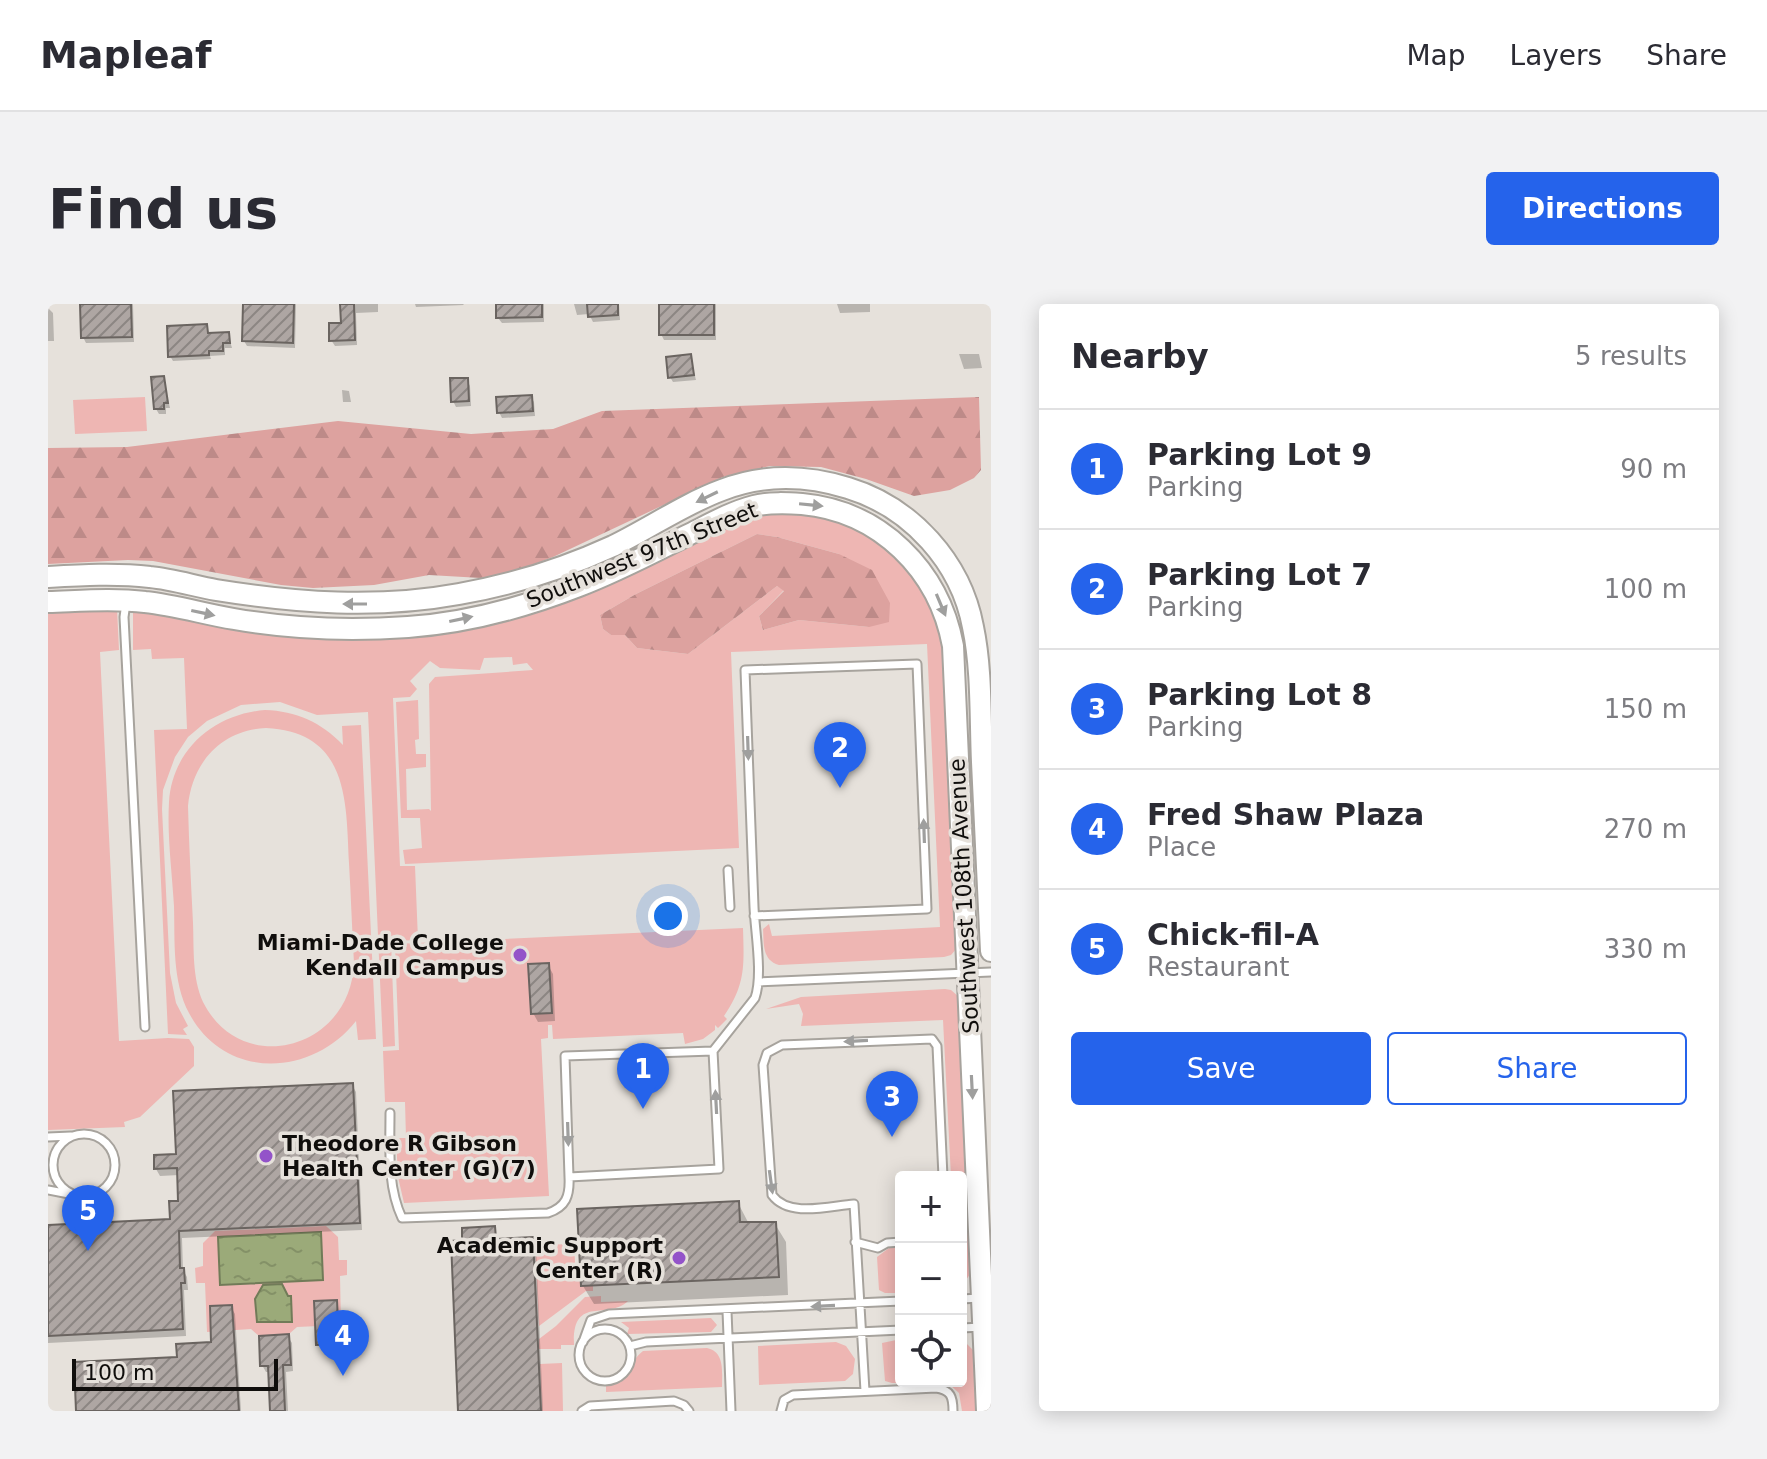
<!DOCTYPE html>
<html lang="en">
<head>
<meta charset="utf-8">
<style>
  :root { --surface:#fff; --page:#f2f2f3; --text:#2b2b33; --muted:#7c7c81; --line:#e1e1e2; --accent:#2563eb }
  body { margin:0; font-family:"DejaVu Sans",sans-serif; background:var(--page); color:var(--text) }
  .controls { position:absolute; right:24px; bottom:24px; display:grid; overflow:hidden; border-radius:8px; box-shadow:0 4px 20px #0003 }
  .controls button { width:72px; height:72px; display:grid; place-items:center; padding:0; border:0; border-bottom:2px solid var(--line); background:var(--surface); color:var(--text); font:40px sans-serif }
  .scale { position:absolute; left:24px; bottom:20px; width:206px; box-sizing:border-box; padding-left:8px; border:4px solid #100e0c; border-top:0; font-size:22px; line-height:28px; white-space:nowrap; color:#100e0c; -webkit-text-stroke:6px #e6e1db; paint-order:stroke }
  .you { position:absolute; left:620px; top:612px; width:28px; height:28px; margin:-20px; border:6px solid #fff; border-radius:50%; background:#1a73e8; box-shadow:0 0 0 12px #1a73e833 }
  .badge { display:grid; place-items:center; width:52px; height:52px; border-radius:50%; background:var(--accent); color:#fff; font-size:26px; font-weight:700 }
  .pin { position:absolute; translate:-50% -66px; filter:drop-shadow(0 2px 4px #0008) }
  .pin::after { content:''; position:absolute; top:42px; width:28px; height:24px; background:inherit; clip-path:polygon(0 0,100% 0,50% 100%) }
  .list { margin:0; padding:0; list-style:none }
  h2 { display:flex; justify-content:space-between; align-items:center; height:104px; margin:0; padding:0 32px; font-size:34px }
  h2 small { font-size:26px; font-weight:400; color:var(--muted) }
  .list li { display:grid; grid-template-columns:52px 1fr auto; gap:24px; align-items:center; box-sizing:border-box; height:120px; padding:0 32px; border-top:2px solid var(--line) }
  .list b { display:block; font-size:30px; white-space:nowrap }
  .list p { margin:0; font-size:26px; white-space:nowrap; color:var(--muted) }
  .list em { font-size:26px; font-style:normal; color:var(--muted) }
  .actions { display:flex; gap:16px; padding:24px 32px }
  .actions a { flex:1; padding:18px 0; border:2px solid var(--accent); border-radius:8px; text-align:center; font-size:28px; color:var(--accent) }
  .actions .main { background:var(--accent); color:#fff }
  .icon { flex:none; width:44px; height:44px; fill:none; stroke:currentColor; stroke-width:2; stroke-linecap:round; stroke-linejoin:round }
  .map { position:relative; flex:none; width:943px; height:1107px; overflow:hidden; border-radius:8px }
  header { display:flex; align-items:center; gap:48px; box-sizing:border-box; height:112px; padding:0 40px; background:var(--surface); border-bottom:2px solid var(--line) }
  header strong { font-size:38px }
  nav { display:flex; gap:44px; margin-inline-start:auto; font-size:28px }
  .intro { display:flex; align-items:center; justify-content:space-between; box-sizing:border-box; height:192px; padding:0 48px }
  h1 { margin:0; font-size:56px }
  .button { padding:20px 36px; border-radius:8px; background:var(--accent); color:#fff; font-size:28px; font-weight:700 }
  main { display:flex; gap:48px; padding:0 48px }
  aside { flex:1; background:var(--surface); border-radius:8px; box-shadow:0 4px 20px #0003 }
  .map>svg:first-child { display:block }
</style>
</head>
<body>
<header>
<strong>Mapleaf</strong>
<nav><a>Map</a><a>Layers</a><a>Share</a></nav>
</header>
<div class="intro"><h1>Find us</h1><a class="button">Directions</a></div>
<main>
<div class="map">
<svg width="943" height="1107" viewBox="0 0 943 1107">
  <defs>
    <pattern id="forest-firs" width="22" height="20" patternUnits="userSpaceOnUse" patternTransform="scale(2)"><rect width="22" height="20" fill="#dda29f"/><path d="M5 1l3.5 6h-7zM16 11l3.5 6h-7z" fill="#bd8a88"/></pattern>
    <pattern id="water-ripples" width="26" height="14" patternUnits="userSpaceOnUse" patternTransform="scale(2)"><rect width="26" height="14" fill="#9baa79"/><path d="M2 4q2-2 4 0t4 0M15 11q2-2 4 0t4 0" fill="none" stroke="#849167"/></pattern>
    <pattern id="building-hatch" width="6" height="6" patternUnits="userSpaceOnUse" patternTransform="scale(2)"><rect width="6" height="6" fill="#aea6a3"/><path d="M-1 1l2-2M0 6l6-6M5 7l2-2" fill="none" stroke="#8c8683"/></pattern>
  </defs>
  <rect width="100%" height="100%" fill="#e6e1db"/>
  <path fill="#eeb6b3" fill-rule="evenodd" d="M97,93L99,127L27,130L25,96Z
    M736,205L787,212L851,250L883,295L897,343L909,644L903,651L896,653L731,661C714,656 716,640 715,625L721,620L724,632L892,623L879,340L683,348L691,544L357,560L355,546L374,544L372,514H353L348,398L370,396L371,435L367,436L368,450H378V463L358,465L359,506L381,505L383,507L381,380L387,373L485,366L479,359L465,361L464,353L436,354L432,366L392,364L382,357L362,377L369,385L362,393L345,394L352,562H367L370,636L343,637L347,742L335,743L320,408L269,411L232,398L193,401L159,417L140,433L127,453L115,486L114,505L122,669L128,699L140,722L135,725L139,731L120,730L106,426L139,425L136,354L104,355L103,345L85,346V308L89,305L391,326L690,215ZM709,230L729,233L791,250L821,323L751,316L715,326L711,312L736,286L729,282L640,350L589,344L577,331H563L555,325L552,311L588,290Z
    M69,305L71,346L52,348L71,737L120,734L141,735L146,743V762L92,813L76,818L77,823L0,826V306Z
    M217,406C248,407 273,418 295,441L294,422L313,421L328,735L310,736L308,717C264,773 177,777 141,709C124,677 127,637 126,602C124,568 119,532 121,498C124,446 166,410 217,406ZM218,424C301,428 298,497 301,559C303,593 304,626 306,659C303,745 194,775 155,698C144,674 146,645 145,619C143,580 141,541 140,502C144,459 173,426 218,424Z
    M695,624C696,661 698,680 676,712L679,715L670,724L667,721V726L655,735L637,740L635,729L505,735L504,721H500V734L493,735L501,892L356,899L350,873L348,834H358L357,798H337L335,747L351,746L347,640Z
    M897,685L903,686L911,693L925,966L913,983V873H903L895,716L753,722L755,710L751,700L718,705L753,693Z
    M278,922L290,933L291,956H299V971L292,972L293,1021L249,1023L241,1030L211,1032L203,1025L159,1028L157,979H148L147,964L155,962V939L167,927Z
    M526,940L528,976L533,977V982H545V987H538L491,1022L487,941Z
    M853,943V989H837L831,986L829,953L841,944Z
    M553,992V998L580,997C559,1017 524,990 526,1041H513V1045H491V1035L508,1022L537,993Z
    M663,1014L669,1021L663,1028L579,1030L581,1024L573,1018Z
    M913,1034L927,1048L931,1107H914L911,1089L900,1079H844L837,1077L834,1039L853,1035V1077H913Z
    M788,1038L798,1042L807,1055L805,1070L797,1077L711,1081L710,1042Z
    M659,1044C677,1048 674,1067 674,1083L558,1088V1081C586,1077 578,1060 595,1047Z
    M514,1059L515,1107H494L492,1060Z"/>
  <path fill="url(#forest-firs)" d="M931,93L933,166L926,174L902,186L866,192L818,175L773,163L722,162L675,173L505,253L460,270L433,274L381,271L326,281L265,284L233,281L105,257L80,256L0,260V144L79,143L290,117L423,130L505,125L554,107Z
    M709,230L729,233L791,250L824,266L842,299L841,318L821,323L751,316L715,326L711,312L736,287L729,282L640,350L589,344L577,331H563L555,325L552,311L588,290Z"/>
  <path fill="url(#water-ripples)" stroke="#717b58" stroke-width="2" d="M273,928L275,976L172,981L170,933Z
    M234,980L240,992H243L244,1018H209L207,995L215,981Z"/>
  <path fill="#0003" d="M34,0H85L86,38L38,39L35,33Z
    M197,0H248L247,44L199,42L196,37Z
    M294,0H330V8L308,9L309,41L287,42L283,36L296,21Z
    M367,0H415L416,1L368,3Z
    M450,0H496V18L454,19L450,14Z
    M526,0H571L572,16L545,18L541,10L529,11Z
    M613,0H668V36H616L613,30Z
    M789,0H822V8L792,9Z
    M0,4L5,9L6,37H0Z
    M158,22L161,31L180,30L184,44H177V51L162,52L163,55L125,57L122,52Z
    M911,50H931L934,64L916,65Z
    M642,52L648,76L625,78L622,73Z
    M115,74L122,104H118V110H111L108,105Z
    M419,76L422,82L423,102L408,103L405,97Z
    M294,86L301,87L303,98H295Z
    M483,93L486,98L487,112L454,114L451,108Z
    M500,661L505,670L507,717L490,718L485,709Z
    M304,781L308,788L314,926L134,934L135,966L139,973L140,986H136L138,1032L0,1039V923L124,917L132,898L131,871L112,872L108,865L130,852Z
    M690,899L701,920H727L738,938L740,991L546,1000L535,982Z
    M446,924L450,936L484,935L488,942L495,1107H412L416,938Z
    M183,1003L187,1010L193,1107H30L131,1055L166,1040Z
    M240,1033L244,1039L245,1067L238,1068L240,1107H224L222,1068H218L214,1061Z"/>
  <path fill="url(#building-hatch)" stroke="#6a6460" stroke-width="2" d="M32,0H83L84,33L33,34Z
    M195,0H246L245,39L194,37Z
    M292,0H306L307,36L281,37V19H293Z
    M448,0H494V13L448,14Z
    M539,0H570V11L540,13Z
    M611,0H666V31H611Z
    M159,20L160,29L181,28L182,39H175V47H161V51L120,53L119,22Z
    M643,50L646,71L620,74L618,53Z
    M116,72L120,99H116V105H106L103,73Z
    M402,74H420L421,97L403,98Z
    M484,91L485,107L449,109L448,93Z
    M501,659L504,709L483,710L480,660Z
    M305,779L312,919L131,927L132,964H136L137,979H133L135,1025L0,1032V921L122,915L121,897H130L129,864L106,865V851L128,850L125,787Z
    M691,897L692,918H728L731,973L533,982L529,905Z
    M447,922L448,935L485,933L493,1107H410L403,937L414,936V924Z
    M289,996L291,1040L268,1041L266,997Z
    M184,1001L191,1107H28L26,1058L129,1053L128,1040L163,1038L162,1002Z
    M241,1030L243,1061H235L237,1107H222L220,1062H212L211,1032Z"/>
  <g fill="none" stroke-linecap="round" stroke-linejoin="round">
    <g stroke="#a7a39d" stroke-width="11">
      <path id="lane" d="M78,299L76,313L97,723
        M680,566L682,603
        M710,678L943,668
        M665,747L517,752L521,873L671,865L665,747L707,694C715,671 707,628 706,603L697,366L869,360L879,605L706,612
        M342,809C342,844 339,882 354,914L500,909C518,903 522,892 521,873
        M5 861a31 31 0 1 1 62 0a31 31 0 1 1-62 0Z
        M0,833L23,832
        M0,886L21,890
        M807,938L830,944L839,939L853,938
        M913,995L932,994
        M679,1007L683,1107
        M913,1024L935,1023
        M531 1051a26 26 0 1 1 52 0a26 26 0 1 1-52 0Z
        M535,1038L543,1016L561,1010L853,997
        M582,1042L598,1038L660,1035L853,1026
        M817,1087L806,900C781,902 741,914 724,891L715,761L719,749L734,741L884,735L889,742L895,873
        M534,1107L542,1102L626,1097L636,1101L641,1107
        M733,1107L736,1096L745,1091L888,1084C903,1086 905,1093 905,1107"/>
    </g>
    <g stroke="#a7a39d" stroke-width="24">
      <path id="secondary" d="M0,273C34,271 68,269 102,273C124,275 146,282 168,286C249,299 329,305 411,290C463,281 517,264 565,242C602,224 636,200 674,186C715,170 758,171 800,184C863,203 913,258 925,323C934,366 932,413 934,458C937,521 940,584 943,647
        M0,298C32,297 65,294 97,298C127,301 156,310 186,315C243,325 302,327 360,323C418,319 477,303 531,282C568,268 604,249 640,231C662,220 683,208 706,202C722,198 739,199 754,200C832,207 891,266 905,342L939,1107"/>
    </g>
    <use href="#lane" stroke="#fff" stroke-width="7"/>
    <use href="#secondary" stroke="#fff" stroke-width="20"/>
  </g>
  <defs><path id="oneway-solid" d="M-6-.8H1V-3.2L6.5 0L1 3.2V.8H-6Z" transform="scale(2)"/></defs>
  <g fill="#9f9f9e">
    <use href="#oneway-solid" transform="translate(659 193) rotate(154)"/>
    <use href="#oneway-solid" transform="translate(763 201) rotate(6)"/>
    <use href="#oneway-solid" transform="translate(307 300) rotate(180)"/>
    <use href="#oneway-solid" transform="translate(893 301) rotate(67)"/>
    <use href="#oneway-solid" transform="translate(155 309) rotate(12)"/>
    <use href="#oneway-solid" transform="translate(413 315) rotate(-12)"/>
    <use href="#oneway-solid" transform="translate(700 444) rotate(88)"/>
    <use href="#oneway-solid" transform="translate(876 527) rotate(-92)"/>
    <use href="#oneway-solid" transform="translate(808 737) rotate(177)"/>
    <use href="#oneway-solid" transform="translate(924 783) rotate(87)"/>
    <use href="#oneway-solid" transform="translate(668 798) rotate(-93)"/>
    <use href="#oneway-solid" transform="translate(520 830) rotate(88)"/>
    <use href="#oneway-solid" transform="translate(723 878) rotate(82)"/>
    <use href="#oneway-solid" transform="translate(775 1002) rotate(177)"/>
  </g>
  <g fill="#9353c9" stroke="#e6e1db" stroke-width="3">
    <circle cx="472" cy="651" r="8"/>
    <circle cx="218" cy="852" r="8"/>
    <circle cx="631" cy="954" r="8"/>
  </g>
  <g text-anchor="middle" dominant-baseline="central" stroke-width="7" stroke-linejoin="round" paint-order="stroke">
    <g font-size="22" fill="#100e0c" stroke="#e6e1db">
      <text transform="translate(594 251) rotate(-22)">Southwest 97th Street</text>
      <text transform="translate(916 592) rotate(-93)">Southwest 108th Avenue</text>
    </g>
    <g font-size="22" font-weight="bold" fill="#100e0c" stroke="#e6e1db" text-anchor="end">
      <text x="456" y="638">Miami-Dade College<tspan x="456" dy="25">Kendall Campus</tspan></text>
      <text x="234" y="839" text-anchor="start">Theodore R Gibson<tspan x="234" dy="25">Health Center (G)(7)</tspan></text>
      <text x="615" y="941">Academic Support<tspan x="615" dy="25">Center (R)</tspan></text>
    </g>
  </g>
</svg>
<div class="controls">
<button>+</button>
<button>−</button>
<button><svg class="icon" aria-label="locate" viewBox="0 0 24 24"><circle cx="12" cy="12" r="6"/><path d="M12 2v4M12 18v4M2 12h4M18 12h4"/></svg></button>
</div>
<div class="scale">100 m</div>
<div class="you"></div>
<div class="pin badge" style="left:595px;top:805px">1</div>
<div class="pin badge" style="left:792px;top:484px">2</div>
<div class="pin badge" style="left:844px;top:833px">3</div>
<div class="pin badge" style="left:295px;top:1072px">4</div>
<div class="pin badge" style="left:40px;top:947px">5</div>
</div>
<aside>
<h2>Nearby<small>5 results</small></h2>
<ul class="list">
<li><span class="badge">1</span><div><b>Parking Lot 9</b><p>Parking</p></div><em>90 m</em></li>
<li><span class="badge">2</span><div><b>Parking Lot 7</b><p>Parking</p></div><em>100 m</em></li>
<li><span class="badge">3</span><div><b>Parking Lot 8</b><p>Parking</p></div><em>150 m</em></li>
<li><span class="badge">4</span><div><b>Fred Shaw Plaza</b><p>Place</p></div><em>270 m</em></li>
<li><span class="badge">5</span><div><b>Chick-fil-A</b><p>Restaurant</p></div><em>330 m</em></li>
</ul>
<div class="actions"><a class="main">Save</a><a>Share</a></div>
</aside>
</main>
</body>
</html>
